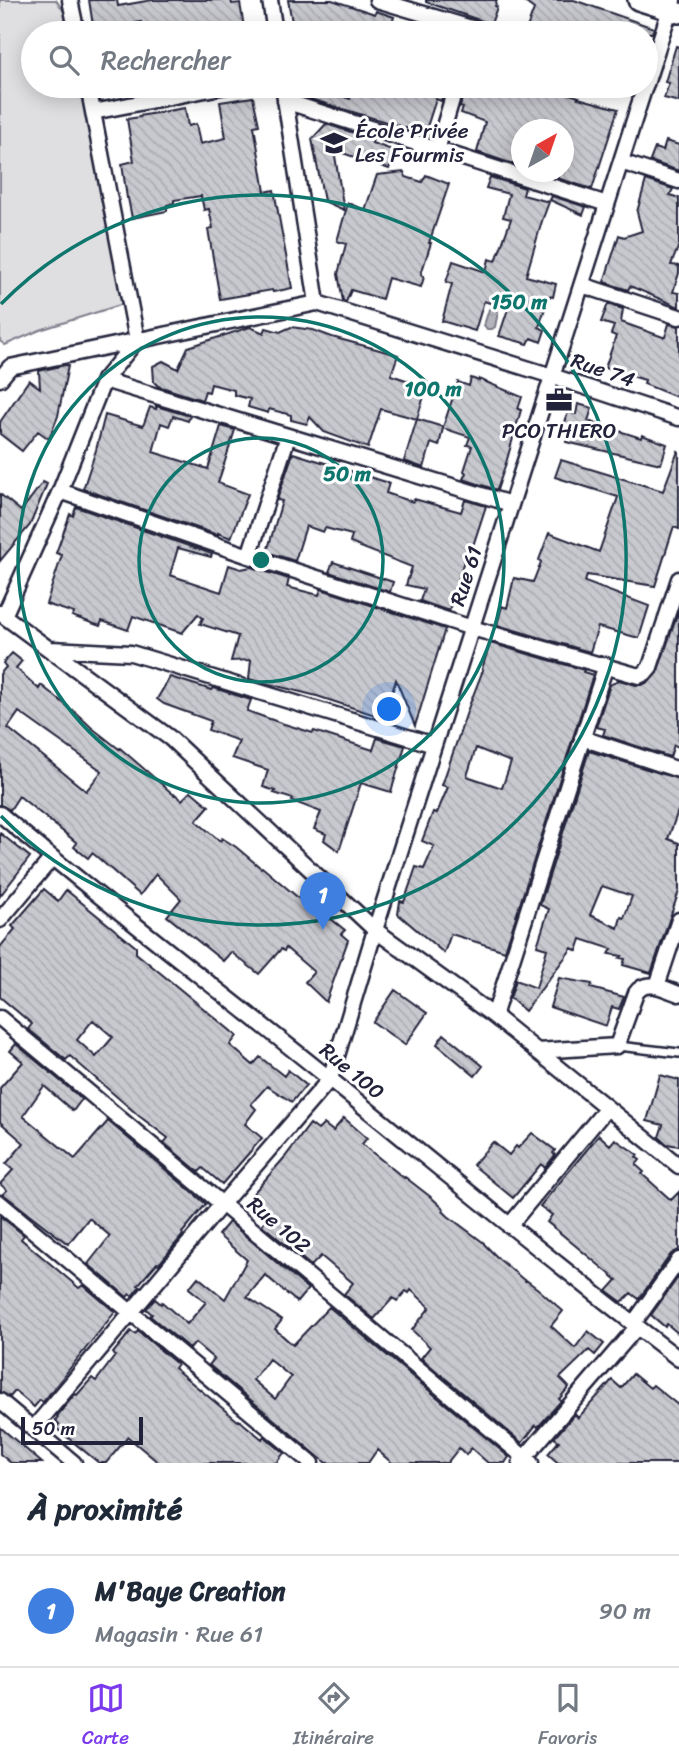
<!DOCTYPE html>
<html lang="fr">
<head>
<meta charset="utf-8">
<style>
  :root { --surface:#fff; --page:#f2f2f3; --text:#1f2937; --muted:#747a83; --line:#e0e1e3; --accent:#7c3aed }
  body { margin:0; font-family:Sriracha,sans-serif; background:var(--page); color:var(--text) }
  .compass { position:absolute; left:511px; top:119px; width:63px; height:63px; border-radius:50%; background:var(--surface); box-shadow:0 4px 18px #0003; rotate:40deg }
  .scale { position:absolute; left:21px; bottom:18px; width:122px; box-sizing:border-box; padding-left:7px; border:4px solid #22223b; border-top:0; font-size:19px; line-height:24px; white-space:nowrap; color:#22223b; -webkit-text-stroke:5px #fff; paint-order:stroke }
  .you { position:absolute; left:390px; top:710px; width:24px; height:24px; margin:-18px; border:5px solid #fff; border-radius:50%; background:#1a73e8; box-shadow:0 0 0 10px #1a73e833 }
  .badge { display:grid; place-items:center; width:46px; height:46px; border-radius:50%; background:var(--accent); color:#fff; font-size:23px; font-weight:700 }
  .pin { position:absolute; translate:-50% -58px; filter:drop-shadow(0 2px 4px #0008) }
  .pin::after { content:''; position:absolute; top:37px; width:24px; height:21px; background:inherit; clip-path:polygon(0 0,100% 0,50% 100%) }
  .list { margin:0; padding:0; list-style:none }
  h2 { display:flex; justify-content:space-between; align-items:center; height:91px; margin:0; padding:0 28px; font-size:30px }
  h2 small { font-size:23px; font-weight:400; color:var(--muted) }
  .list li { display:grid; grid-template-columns:46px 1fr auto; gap:21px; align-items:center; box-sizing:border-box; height:112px; padding:0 28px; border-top:2px solid var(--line) }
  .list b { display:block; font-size:26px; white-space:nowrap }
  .list p { margin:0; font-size:23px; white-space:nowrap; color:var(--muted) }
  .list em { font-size:23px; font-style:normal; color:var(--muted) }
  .icon { flex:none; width:38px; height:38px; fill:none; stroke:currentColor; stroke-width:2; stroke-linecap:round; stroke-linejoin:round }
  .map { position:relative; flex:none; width:679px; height:1463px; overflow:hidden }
  .search { position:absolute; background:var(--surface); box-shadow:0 4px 18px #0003; left:21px; right:21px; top:21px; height:77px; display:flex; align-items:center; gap:18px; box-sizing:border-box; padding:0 24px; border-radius:38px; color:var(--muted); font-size:26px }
  .sheet { height:203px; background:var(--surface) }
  nav { display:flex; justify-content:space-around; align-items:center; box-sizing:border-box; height:98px; border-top:2px solid var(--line); background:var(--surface); font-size:19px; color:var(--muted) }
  nav a { display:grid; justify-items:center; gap:4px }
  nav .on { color:var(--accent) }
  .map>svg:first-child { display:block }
</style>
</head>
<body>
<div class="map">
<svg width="679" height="1463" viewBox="0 0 679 1463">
  <defs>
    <pattern id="water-ripples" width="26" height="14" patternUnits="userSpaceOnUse" patternTransform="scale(1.75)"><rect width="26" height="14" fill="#b4b4bc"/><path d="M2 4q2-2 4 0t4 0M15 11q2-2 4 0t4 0" fill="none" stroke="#9a9aa2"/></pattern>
    <pattern id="building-back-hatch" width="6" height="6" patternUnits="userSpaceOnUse" patternTransform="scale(1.75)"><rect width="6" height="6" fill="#c8c8cf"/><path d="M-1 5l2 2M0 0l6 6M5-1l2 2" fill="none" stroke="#acacb3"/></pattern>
  </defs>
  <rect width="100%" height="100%" fill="#fff"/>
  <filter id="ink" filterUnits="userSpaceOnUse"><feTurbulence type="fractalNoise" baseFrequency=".0143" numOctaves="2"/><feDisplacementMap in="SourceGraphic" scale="14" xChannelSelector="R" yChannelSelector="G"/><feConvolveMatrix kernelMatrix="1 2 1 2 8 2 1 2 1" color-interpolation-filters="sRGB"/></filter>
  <g filter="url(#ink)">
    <path fill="#dfdfe2" stroke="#80808e" stroke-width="2" d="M0,0H56L69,19L72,33H33V86H83L123,304L40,330L5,345L0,341Z"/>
    <path fill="url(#water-ripples)" stroke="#7a7a88" stroke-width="2" d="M494,308L498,312L495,327L492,329H487L484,325L489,309Z"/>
    <path fill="url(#building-back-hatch)" stroke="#22223b" stroke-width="2" fill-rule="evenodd" d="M89,0H117L118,6L152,0H231L232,4L240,3L245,33H143L141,22L94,32Z
      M288,0H332L375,14L376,11L394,17L389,33H347L322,26L320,33H294Z
      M426,0H497L495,6L497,7L491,24L426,2Z
      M522,0H574L654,28L652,33H525L534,9Z
      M676,46L679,47V102L664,98L669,83L665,82Z
      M132,86H172V87L134,94Z
      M303,86H312L350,99L354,86H446L441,101L436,99L427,127L433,130L431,137L419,134V132L300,96Z
      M465,86H558L556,90L579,97L578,98L618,109L592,189L557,178L559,172H564V130H522V167L477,152L485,122L461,113L463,108L460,107Z
      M253,97L259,125L254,126L265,192L274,190L292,288L273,292L272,290L220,299L208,229L213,228L209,209L204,210L201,196L174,200V203L167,205V211L132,218L128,198H127L122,164L134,161L127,119L140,117L139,116L185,108L188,126L196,124L200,144L226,138L220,102Z
      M326,124L373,139L372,143L395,151L389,169L334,150L344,210L324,201L312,139Z
      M666,141L679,145V171L650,161L655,148L663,151Z
      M404,172L406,177L422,182L426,175L449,184L429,243H431L421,274L424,277L421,287L388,278L382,299L351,290L346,302L343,301L338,274L346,244L337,241L348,203L365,210L377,175Z
      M490,177L525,188L523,195L549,202L542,221L526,276L556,284L553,297L549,296L539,327L545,330L541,342L531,338L528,344L499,336L508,309L484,301L475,331L442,321L452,284L446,282L453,261L486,272L489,259L496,261L511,219L503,217L509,194L486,188Z
      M646,180L673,189L670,195L679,198V245L671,265L679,266V273L673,292L679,293V307L630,286L628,290L604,282L619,235L624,237L642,231L637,212Z
      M552,196L586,207L583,215L550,200Z
      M608,304L623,309L621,322L663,337H665L669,324L679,326V398L644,384L645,380L605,368L616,336L611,334L614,326L601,322Z
      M250,327L264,333L266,328L280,332L291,327L313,330L332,337L398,355L391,375L424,386L422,393H425L417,419L381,409L368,448L324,432L310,417L307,424L291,420V415L269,409L268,413L248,407L250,399L234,395V390L211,384L209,392L205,391L202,400L158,386L154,382L153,366L163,361L178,369L188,347Z
      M65,365L68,366L58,416L49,439L38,431L22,451L0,434V422L29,380L40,388L39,371Z
      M471,378L479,381V379L522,397L518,409L521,410L506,463L497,490L463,479L466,473L464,471L472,446L467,445L470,437L443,428L439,446L431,443L424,468L404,461L417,419L443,427L458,382L469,386Z
      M578,404L592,408L588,421L641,438L642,435L667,444L661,464L566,442L569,434L562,433L568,412L576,414Z
      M156,406L190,416L188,421L173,416L169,426L161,423L153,452L208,469L221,426L235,430L218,483L248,494L231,538L218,533V535L83,489L96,450L105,415L143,426L150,407L156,409Z
      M678,451L679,452V529L674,527L673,529L655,586L587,575L585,582L649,606L639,638L598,627L590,652L497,625L502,606L507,608L514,578L533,582L541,562L539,560L549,533L599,552L618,497L555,477L561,460L663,491Z
      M293,453L389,483L386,493L413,502L414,499L461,512L465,500L486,506L469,558L465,557L449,611L420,601L424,589L406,585L412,567L350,543L352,535L325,528L323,532L306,526L295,561L267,552L282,501L277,500Z
      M43,482L47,484L30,525L0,561V494L21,511Z
      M76,507L212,554L211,557L178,548L170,575L221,592L229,565L241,569L251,567L289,579L287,587L319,595L321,589L445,629L415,726L396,680L384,718L317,696L249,679L251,660L231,661L238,636L200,624L203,618L198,614L182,633L133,616L128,630L102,621L100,626L72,616L74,613L46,604L62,555L56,553L70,514L73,516Z
      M333,562L393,582L390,592L329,572Z
      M679,610V747L674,745L670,757L603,735L605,729L596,727L610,685L619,680L636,685H642L650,681L657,673Z
      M490,643L584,670L583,672L593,675L505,951L451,934L444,953L398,914L400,901L404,902L416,867L424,869L434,846L422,841L433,812L437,813L448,787L442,785L469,706L483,670L482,669ZM476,748L511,762L502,788L467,776Z
      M12,653L22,661L16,668L39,689L41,685L76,713L92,728L119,749L120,748L174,795L175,794L182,800L191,791L209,806L196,821L220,841L222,838L236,847L261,868L262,867L322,918L325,914L345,930L341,934L348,940L326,1002L305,982L314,972L286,948L284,951L281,949L259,974L231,952L223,961L167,916L181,899L156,874L140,895L96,856L92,853L88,858L74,847L77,843L19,796L10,810L0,805V674L6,667L3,663ZM19,712L102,771L86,791L8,728Z
      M170,677L212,690L214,688L251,700L247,711L281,723L313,733L314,731L373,750L377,738L405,746L391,792L361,783L339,851L324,840L326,834L314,829L321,812L292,801L293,799L274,793L276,791L263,787L268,770L232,758L239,741L208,730L211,721L164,704L157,699Z
      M589,751L679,779V808L668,839L679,843V891L651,973L623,965L625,959L620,958L622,956L609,954L612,949L581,939L577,951L572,948L525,1011L510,998L516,980L536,988L547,949L537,946L549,909L540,905ZM602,886L632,896L624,918L621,917L618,928L590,915Z
      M0,833L30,857L0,896Z
      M44,889L58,901L66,890L136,947V953L237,1036L230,1045L253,1065L260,1057L284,1076L288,1070L306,1085L292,1102L267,1086L251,1104L256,1109L245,1124L262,1138L222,1184L203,1168L199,1172L164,1143L168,1138L139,1116L70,1056L66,1060L28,1029L32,1024L0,997V947L15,929L12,926ZM93,1020L113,1037L96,1057L77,1040Z
      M559,978L592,984L591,988L624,997L619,1009L612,1007L606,1026L550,1007Z
      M395,990L427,1013L405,1045L373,1022Z
      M444,1034L483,1066L475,1076L437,1044Z
      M16,1044L82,1099L73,1111L44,1086L23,1116L75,1159L108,1121L206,1204L182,1233L183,1235L159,1264L157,1263L138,1285L140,1286L132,1296L130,1294L127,1297L88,1264L110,1236L89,1218L68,1244L3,1194L7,1190L0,1184L13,1170L6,1164L24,1143L0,1122V1088L23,1062L10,1051Z
      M660,1075L679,1080V1146L667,1144L659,1137L663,1125L647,1121Z
      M344,1118L367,1138L362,1144L404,1178L405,1177L432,1198L444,1209L443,1211L448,1216L484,1243V1244L499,1259L525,1281L526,1280L538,1289L563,1311L551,1326L575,1348L588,1331L604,1344L595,1355L589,1350L560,1378L569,1387L559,1399L561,1401L538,1427L536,1425L522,1443L421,1358L430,1347L412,1330L430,1307L411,1290L409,1293L406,1291L397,1301L393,1298L374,1319L344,1294L353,1283L321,1256L311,1266L262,1225L269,1214L250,1197L285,1157L310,1124L318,1130L324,1124L333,1131Z
      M532,1133L555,1150L553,1153L555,1155L545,1168L541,1164L513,1198L473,1165L493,1142L509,1155L516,1146L518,1148Z
      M599,1135L610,1145L615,1139L638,1155L636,1157L640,1160L636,1165L644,1172L642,1174L671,1200L679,1192V1250L671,1254L639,1299L631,1293L622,1302L607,1291L617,1280L547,1222L552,1215L540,1206Z
      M0,1216L24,1235L21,1239L79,1288L83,1285L115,1312L43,1402L40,1400L34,1407L15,1391L10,1397L0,1392Z
      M229,1222L308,1289L297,1302L265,1275L247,1297L282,1320L275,1329L293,1345L329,1307L509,1457L505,1463H488L471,1448L466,1455L459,1448L447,1463H392L377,1450L368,1463H326L209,1365L214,1359L195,1343L190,1349L150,1316L152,1314L146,1309L155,1299L161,1304L162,1302L187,1324L206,1302L189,1288L198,1277L225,1299L247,1260L218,1235ZM269,1359L291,1377L275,1399L253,1380Z
      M679,1276V1334L667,1324L665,1327L651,1315Z
      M131,1331L135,1334L138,1331L177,1364L174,1368L238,1421L239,1420L262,1439L264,1436L284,1453L276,1463H159L128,1437L106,1463H99L56,1428L59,1424L55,1420L58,1417L57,1416L75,1394L77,1395L92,1378L96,1381L115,1356L113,1353Z
      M633,1374L650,1388L653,1385L679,1406V1463H558L548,1454L559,1441L554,1438L575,1414L578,1418L612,1380L621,1388Z
      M0,1427L42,1463H11L0,1454Z"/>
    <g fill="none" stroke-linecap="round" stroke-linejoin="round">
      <g stroke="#22223b" stroke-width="12">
        <path id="lane" d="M618,1046L679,1053"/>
      </g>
      <g stroke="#22223b" stroke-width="19">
        <path id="street" d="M70,0L77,33
          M270,0L275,33
          M377,0L488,33
          M646,84L673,0
          M283,86L317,303
          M285,101L607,204
          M93,112L226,86
          M437,150L456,86
          M621,162L679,181
          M582,285L679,317
          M0,379L10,367L317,303L552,376L679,418
          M104,380L511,504
          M60,491L249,556L472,628L639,676L645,673L650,667L679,579
          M249,556L288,436
          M0,613L170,738L375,930L494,1016L679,1166
          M4,616L60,491L104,380L137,340L88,86
          M51,649L131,653L434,745
          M582,738L679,770
          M0,814C108,906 221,991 331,1080C447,1174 561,1269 679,1359
          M0,920L52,858
          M657,986L679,920
          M494,1016L606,665
          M0,1018L531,1463
          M537,1051L617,1046L636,993C646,978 665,989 679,994
          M0,1203L311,1463
          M509,1226L607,1108
          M633,1324L679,1260
          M0,1401L74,1463
          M33,1429L222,1204L330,1079L375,930L645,86
          M520,1463L637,1327"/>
      </g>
      <g stroke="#22223b" stroke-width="24">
        <path id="secondary" d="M638,0L679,13"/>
      </g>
      <use href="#lane" stroke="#fff" stroke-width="7"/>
      <use href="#street" stroke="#fff" stroke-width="14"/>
      <use href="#secondary" stroke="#fff" stroke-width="19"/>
    </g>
  </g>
  <g fill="none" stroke="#0f766e" stroke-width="3.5">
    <circle cx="261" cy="560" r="122"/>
    <circle cx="261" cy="560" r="243"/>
    <path d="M1 304A365 365 0 1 1 1 816"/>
  </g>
  <defs>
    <g id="school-bare" transform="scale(2.1)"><path d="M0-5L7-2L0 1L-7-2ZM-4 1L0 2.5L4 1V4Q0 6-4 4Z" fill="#22223b" stroke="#fff" stroke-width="2.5" paint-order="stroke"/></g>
    <g id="office-bare" transform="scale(2.1)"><path d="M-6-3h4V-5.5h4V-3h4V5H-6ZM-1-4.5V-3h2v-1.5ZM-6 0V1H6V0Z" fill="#22223b" stroke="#fff" stroke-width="2.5" paint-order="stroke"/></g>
  </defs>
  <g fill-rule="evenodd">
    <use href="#school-bare" x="334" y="143"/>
    <use href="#office-bare" x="559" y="400"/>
  </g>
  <g text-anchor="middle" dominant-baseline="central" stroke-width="6" stroke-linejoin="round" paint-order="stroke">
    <g font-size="21" fill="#22223b" stroke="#fff" text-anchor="start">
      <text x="355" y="131">École Privée<tspan x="355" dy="24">Les Fourmis</tspan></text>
      <text x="559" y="431" text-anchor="middle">PCO THIERO</text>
    </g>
    <g font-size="21" fill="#22223b" stroke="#fff">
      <text transform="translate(603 370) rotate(19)">Rue 74</text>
      <text transform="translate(466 576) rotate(-72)">Rue 61</text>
      <text transform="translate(352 1071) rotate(39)">Rue 100</text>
      <text transform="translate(279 1225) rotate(40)">Rue 102</text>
    </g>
  </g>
  <circle cx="261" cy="560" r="10" fill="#0f766e" stroke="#fff" stroke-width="3.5"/>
  <g font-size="21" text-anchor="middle" font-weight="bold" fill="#0f766e" stroke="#fff" stroke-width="6" stroke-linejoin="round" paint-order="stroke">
    <text x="519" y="309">150 m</text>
    <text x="433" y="396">100 m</text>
    <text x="347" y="481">50 m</text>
  </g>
</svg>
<svg class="compass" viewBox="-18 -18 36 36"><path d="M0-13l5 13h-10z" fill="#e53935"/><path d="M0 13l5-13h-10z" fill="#747a83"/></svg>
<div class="scale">50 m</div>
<div class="you"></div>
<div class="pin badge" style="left:323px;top:930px;background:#3f7fe0">1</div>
<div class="search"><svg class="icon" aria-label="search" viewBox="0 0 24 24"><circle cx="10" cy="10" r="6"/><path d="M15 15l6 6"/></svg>Rechercher</div>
</div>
<section class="sheet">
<h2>À proximité<small></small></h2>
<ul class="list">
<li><span class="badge" style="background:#3f7fe0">1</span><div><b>M'Baye Creation</b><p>Magasin · Rue 61</p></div><em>90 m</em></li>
</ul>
</section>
<nav>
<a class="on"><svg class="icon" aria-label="map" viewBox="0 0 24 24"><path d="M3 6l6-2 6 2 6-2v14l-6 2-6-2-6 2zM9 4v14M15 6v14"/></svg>Carte</a>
<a><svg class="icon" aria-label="directions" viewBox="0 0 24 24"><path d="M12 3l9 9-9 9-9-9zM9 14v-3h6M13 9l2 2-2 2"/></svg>Itinéraire</a>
<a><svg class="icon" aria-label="saved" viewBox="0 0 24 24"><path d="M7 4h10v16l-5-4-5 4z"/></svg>Favoris</a>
</nav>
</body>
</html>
